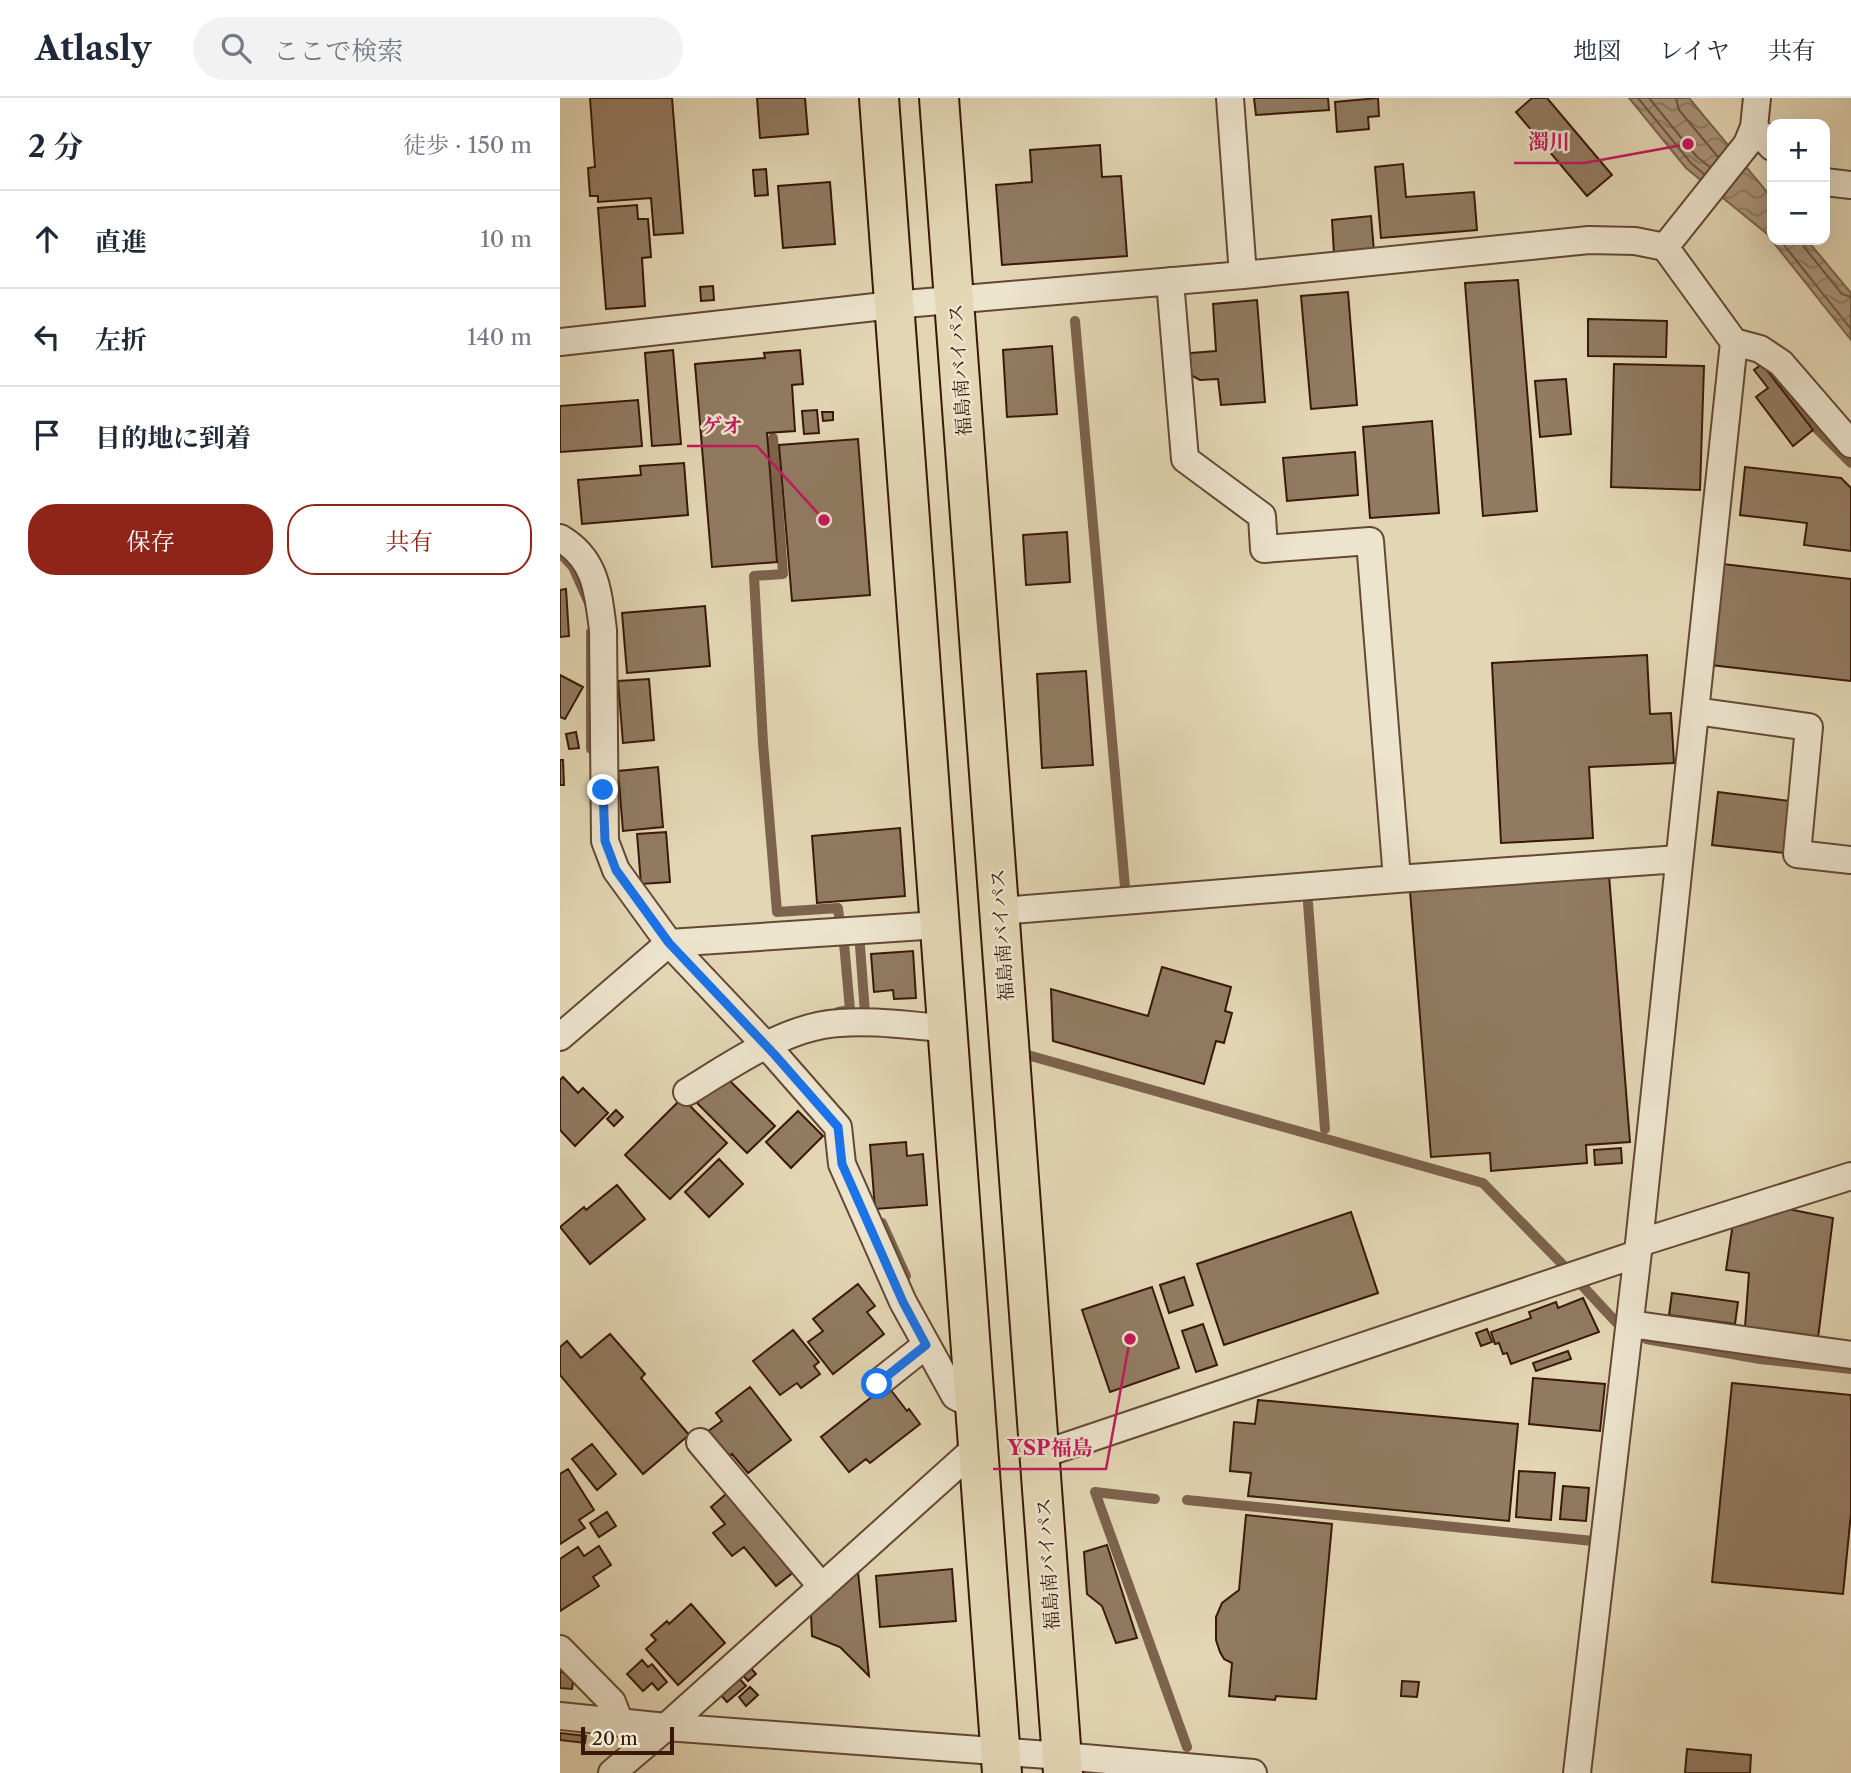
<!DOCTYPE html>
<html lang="ja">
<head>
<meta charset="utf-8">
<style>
  :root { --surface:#fff; --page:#f2f2f3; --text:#1f2937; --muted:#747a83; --line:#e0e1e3; --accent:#8f2418 }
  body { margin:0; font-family:"Libre Caslon Text","Noto Serif JP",serif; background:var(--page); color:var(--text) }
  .controls { position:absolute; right:21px; top:21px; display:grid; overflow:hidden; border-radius:14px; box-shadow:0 7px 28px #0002 }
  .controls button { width:63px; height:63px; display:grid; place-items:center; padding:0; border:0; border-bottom:2px solid var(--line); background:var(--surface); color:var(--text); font:35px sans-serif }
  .scale { position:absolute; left:21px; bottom:18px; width:93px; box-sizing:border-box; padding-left:7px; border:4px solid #391809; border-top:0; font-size:19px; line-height:24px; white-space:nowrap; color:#391809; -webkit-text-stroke:5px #ede4ce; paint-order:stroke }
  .stop { position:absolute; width:21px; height:21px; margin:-16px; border:5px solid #1a73e8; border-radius:50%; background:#fff }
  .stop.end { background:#1a73e8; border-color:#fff; box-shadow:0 2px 7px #0008 }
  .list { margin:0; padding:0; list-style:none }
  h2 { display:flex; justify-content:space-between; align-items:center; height:91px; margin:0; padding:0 28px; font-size:30px }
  h2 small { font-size:23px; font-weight:400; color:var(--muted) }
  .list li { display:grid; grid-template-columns:46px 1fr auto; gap:21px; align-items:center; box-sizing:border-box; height:98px; padding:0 28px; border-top:2px solid var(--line) }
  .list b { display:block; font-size:26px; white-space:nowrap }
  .list em { font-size:23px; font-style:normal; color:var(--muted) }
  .actions { display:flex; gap:14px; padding:21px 28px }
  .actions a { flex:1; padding:16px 0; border:2px solid var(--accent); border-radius:28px; text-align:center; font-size:24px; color:var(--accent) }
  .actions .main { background:var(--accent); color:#fff }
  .icon { flex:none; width:38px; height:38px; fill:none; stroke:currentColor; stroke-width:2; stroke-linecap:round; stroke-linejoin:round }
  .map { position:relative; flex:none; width:1291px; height:1675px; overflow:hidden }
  header { display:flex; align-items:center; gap:42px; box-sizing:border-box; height:98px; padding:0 35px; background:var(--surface); border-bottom:2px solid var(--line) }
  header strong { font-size:33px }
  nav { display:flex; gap:38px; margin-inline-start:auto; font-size:24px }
  .search { width:490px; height:63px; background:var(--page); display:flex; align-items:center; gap:18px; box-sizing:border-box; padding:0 24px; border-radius:38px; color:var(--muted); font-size:26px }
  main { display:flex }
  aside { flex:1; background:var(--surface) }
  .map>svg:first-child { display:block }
</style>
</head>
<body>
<header>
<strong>Atlasly</strong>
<div class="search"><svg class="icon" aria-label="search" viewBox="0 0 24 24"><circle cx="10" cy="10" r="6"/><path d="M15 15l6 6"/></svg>ここで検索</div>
<nav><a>地図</a><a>レイヤ</a><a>共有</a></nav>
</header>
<main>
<aside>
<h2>2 分<small>徒歩 · 150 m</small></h2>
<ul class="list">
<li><svg class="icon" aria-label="ahead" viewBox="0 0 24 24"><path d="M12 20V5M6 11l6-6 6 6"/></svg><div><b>直進</b></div><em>10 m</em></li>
<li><svg class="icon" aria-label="left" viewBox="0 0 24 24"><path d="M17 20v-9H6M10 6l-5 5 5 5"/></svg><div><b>左折</b></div><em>140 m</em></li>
<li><svg class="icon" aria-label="arrive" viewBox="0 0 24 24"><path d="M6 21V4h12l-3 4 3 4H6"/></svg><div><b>目的地に到着</b></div></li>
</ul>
<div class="actions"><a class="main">保存</a><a>共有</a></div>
</aside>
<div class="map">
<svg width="1291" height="1675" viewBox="0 0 1291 1675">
  <defs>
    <pattern id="water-waves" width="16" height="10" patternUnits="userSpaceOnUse" patternTransform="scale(1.75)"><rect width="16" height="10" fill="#a9957a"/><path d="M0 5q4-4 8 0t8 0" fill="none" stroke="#8b7962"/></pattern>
  </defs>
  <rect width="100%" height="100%" fill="#e3d6b4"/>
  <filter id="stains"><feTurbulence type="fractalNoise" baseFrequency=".00286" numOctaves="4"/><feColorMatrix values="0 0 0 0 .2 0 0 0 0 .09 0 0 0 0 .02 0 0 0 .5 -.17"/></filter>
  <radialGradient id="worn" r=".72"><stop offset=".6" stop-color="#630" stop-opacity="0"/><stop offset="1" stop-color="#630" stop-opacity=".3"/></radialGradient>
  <path fill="url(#water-waves)" stroke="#7c634d" stroke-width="2" d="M1069,0H1129L1212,100V142H1247L1291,195V242L1206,135L1126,70Z"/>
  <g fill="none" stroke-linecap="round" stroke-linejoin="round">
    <path stroke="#715642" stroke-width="2" d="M1078,0L1131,65L1144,76
      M1089,0L1137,59L1150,69
      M1116,0L1119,12L1158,59
      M1220,142L1291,231
      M1242,142L1244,149L1282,196L1291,199"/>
    <path stroke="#7c634d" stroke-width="10" d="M515,223L565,789
      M1218,281L1256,330L1291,365
      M213,340L223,476L194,478L203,645L217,814L278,810L280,826
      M0,455L13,469L29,505
      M31,534V651
      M748,805L765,1031
      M300,848L305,915H314
      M278,914L290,912L284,845
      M457,954L923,1085L1006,1170
      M322,1125L346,1178
      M1018,1183L1056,1224
      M1086,1241L1200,1261L1291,1271
      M595,1401L535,1394L627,1649
      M627,1402L1033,1443"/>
  </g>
  <path fill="#917b62" stroke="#391809" stroke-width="2" d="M30,0H112L123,135L94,137L91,100L38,104V98H30L28,70L35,69Z
    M197,0H245L248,36L200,40Z
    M694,0H768L769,12L696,17Z
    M818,0L819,18L808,19L809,31L777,34L775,4Z
    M972,0H987L1052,77L1027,98L956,14Z
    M540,47L542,79L561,78L567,158L442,167L436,87L472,84L470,52Z
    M843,66L846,99L914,94L917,132L821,140L815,69Z
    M206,71L208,97L195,98L193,72Z
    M270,84L275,146L223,150L218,88Z
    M77,107L78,121H88L91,159L82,160L85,208L46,211L38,110Z
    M811,118L814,153L774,156L772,122Z
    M958,182L977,413L923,418L905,185Z
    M153,188L154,202L141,203L140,189Z
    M788,194L797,307L751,311L741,198Z
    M697,202L705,304L661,307L658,281L640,282L629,276L626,261L631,255L656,253L653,206Z
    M1028,221L1107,223L1106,259L1028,258Z
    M492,248L497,316L447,319L443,252Z
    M113,252L121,346L92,348L85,255Z
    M240,252L243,286L232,287L235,333L207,335L217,464L152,469L135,266L205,260L204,255Z
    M1054,266L1144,268L1140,392L1051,389Z
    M1202,266L1253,332L1233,348L1196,299L1208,290L1194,272Z
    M1006,281L1011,336L980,339L975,283Z
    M78,302L82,348L0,354V308Z
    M257,312L259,335L244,336L242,313Z
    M262,314H273V322L263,323Z
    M872,323L879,415L810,420L803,329Z
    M298,341L310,497L232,503L219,347Z
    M795,354L798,397L727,403L723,360Z
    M124,365L128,417L22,426L18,382L81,377L80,368Z
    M1185,369L1281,380L1291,390V453L1244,447L1247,425L1180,417Z
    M507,434L510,484L466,487L463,437Z
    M1163,466L1291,481V583L1151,567Z
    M6,491L9,538L0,539V492Z
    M145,508L150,568L67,575L62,515Z
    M1087,557L1090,616L1111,615L1114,665L1029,669L1033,740L941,745L932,565Z
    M526,573L533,667L482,670L477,576Z
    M0,577L23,589L5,621L0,619Z
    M89,581L94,642L63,645L58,583Z
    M16,634L19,650L9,651L6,636Z
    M0,662H3L4,687H0Z
    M98,669L103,729L63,733L58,673Z
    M1158,694L1230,703L1224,755L1152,747Z
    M340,730L345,798L257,805L252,738Z
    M106,734L110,784L81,786L77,736Z
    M1049,777L1070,1044L1026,1047L1027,1065L931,1073L930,1055L871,1059L850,793Z
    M353,853L356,900L334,901L333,892L314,894L311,856Z
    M602,869L671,889L665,913L672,915L664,945L656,943L644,986L493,943L491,891L588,918Z
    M165,978L215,1028L187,1055L137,1005Z
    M3,979L18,995L23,990L48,1015L15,1048L0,1032V982Z
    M122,1000L167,1045L110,1101L65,1057Z
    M56,1012L63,1019L54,1028L47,1021Z
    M238,1013L263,1038L231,1070L206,1044Z
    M346,1044L347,1058L363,1056L367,1107L315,1111L310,1047Z
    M1061,1050L1062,1065L1035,1067L1034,1052Z
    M159,1061L183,1086L149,1119L125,1094Z
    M57,1087L85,1121L30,1166L0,1129L24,1109L26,1112Z
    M1228,1111L1273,1120L1258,1240L1185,1229L1189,1175L1166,1172L1173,1125Z
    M791,1114L818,1195L664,1247L637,1166Z
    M624,1179L633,1207L609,1215L600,1187Z
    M298,1186L315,1208L307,1214L324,1236L273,1276L248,1244L263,1233L253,1221Z
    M592,1189L619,1270L550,1294L522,1212Z
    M1112,1195L1178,1204L1175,1226L1109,1217Z
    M1023,1200L1039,1234L951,1266L947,1255L943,1256L939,1245L935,1246L931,1234L971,1220L969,1214L996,1204L998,1210Z
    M643,1226L657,1267L636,1274L622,1233Z
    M927,1231L932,1244L921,1248L916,1235Z
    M233,1232L259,1264L254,1268L260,1276L241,1290L237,1285L220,1297L193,1263Z
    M50,1236L85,1276L81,1280L129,1337L83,1376L0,1277V1249L7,1243L21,1260Z
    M1008,1253L1011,1261L976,1273L973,1265Z
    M973,1280L1045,1286L1040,1333L969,1326Z
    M1172,1285L1291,1297V1415L1283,1496L1152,1484Z
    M327,1287L347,1313L349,1311L360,1326L310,1365L306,1361L289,1374L261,1339Z
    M190,1289L231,1342L188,1375L172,1356L167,1360L147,1334L162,1323L156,1315Z
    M698,1302L958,1326L949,1423L688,1398L691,1375L670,1373L674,1324L695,1326Z
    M32,1346L56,1376L37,1392L12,1361Z
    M8,1371L34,1412L19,1422L25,1430L0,1446V1376Z
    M959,1373L995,1375L991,1422L956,1419Z
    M1003,1388L1029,1390L1026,1423L1000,1421Z
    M174,1389L240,1469L216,1488L184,1449L172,1458L153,1435L165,1426L151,1409Z
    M47,1414L56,1428L39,1439L30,1425Z
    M686,1417L772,1426L756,1601L716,1598L715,1602L669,1598L672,1565L664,1561L660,1554L656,1542V1519L662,1505L679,1492Z
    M547,1447L577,1540L556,1545L542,1508L527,1496L524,1454Z
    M39,1448L51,1467L33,1479L39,1488L0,1513V1461L18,1449L24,1458Z
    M392,1471L396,1523L320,1529L316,1478Z
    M298,1474L309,1578L280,1549L252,1538L251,1516Z
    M131,1506L165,1545L118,1587L86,1551L96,1542L91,1537L107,1523L109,1526Z
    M82,1562L88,1569L92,1566L107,1584L98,1592L92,1585L83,1593L67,1576Z
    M189,1568L196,1576L188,1583L181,1575Z
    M0,1574L14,1576L12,1591L0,1590Z
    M177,1578L186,1588L167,1604L159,1595Z
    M842,1583L859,1584L857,1599L841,1598Z
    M190,1589L198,1597L186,1608L179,1599Z
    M0,1635L26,1638L25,1645L0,1642Z
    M1127,1651L1191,1657L1190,1675H1125Z"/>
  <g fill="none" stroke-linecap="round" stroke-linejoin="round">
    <g stroke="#644834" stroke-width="30">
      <path id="street" d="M670,0L683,177
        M1194,29L1212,49
        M1265,84L1291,87
        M610,183L625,361L702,418L704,451L810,443L837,781L1119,761
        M0,244L333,207L683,177L1029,142L1075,143L1105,149
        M1174,244L1200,251L1221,265L1291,346
        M0,440C36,461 38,493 43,532L45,743L56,772L109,845L214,956L278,1029L282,1066L343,1204L395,1298L415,1308
        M1135,613L1249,629L1237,756L1291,762
        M440,813L837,781
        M0,939L109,845L379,827
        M127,994C171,967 226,928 279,925C316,922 350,928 387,930
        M1079,1145L1291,1078
        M1070,1226L1291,1257
        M317,1286L366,1247
        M140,1344L262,1489
        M480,1357L1077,1156
        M0,1551L52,1604L60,1625
        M0,1618L106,1629L502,1658L693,1675
        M52,1675L106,1629L418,1348
        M1017,1675L1079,1145L1174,244L1105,149L1187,46L1194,29L1197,0"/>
    </g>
    <g stroke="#391809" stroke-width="42">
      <path id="highway" d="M319,0L442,1675
        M379,0L503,1675"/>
    </g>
    <use href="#street" stroke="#ede4ce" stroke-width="26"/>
    <use href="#highway" stroke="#e3d6b4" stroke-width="38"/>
  </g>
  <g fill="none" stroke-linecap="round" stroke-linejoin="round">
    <path stroke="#1a73e8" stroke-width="9" d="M43,692L45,743L56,772L109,845L214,956L278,1029L282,1066L343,1204L366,1247L317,1286"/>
  </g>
  <g text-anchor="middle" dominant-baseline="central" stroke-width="5" stroke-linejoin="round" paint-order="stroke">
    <g font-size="19" fill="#391809" stroke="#ede4ce">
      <text transform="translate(400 272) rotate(-94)">福島南バイパス</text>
      <text transform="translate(442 837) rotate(-94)">福島南バイパス</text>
      <text transform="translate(488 1466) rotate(-94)">福島南バイパス</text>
    </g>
  </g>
  <path fill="none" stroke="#c2185b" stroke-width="2.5" d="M1128 46L1024 65H954M264 422L197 348H127M570 1241L546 1371H433"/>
  <g fill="#c2185b" stroke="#ede4ce" stroke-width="2.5">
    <circle cx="1128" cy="46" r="7"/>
    <circle cx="264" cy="422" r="7"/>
    <circle cx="570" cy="1241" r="7"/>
  </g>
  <g font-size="21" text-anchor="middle" font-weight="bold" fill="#c2185b" stroke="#ede4ce" stroke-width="5" stroke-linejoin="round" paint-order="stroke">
    <text x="989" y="51">濁川</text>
    <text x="162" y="335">ゲオ</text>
    <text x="490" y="1357">YSP福島</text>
  </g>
  <rect width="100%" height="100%" filter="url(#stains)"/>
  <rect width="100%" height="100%" fill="url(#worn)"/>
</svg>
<div class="controls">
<button>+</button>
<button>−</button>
</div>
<div class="scale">20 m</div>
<div class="stop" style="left:317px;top:1286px"></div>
<div class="stop end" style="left:43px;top:692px"></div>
</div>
</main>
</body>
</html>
